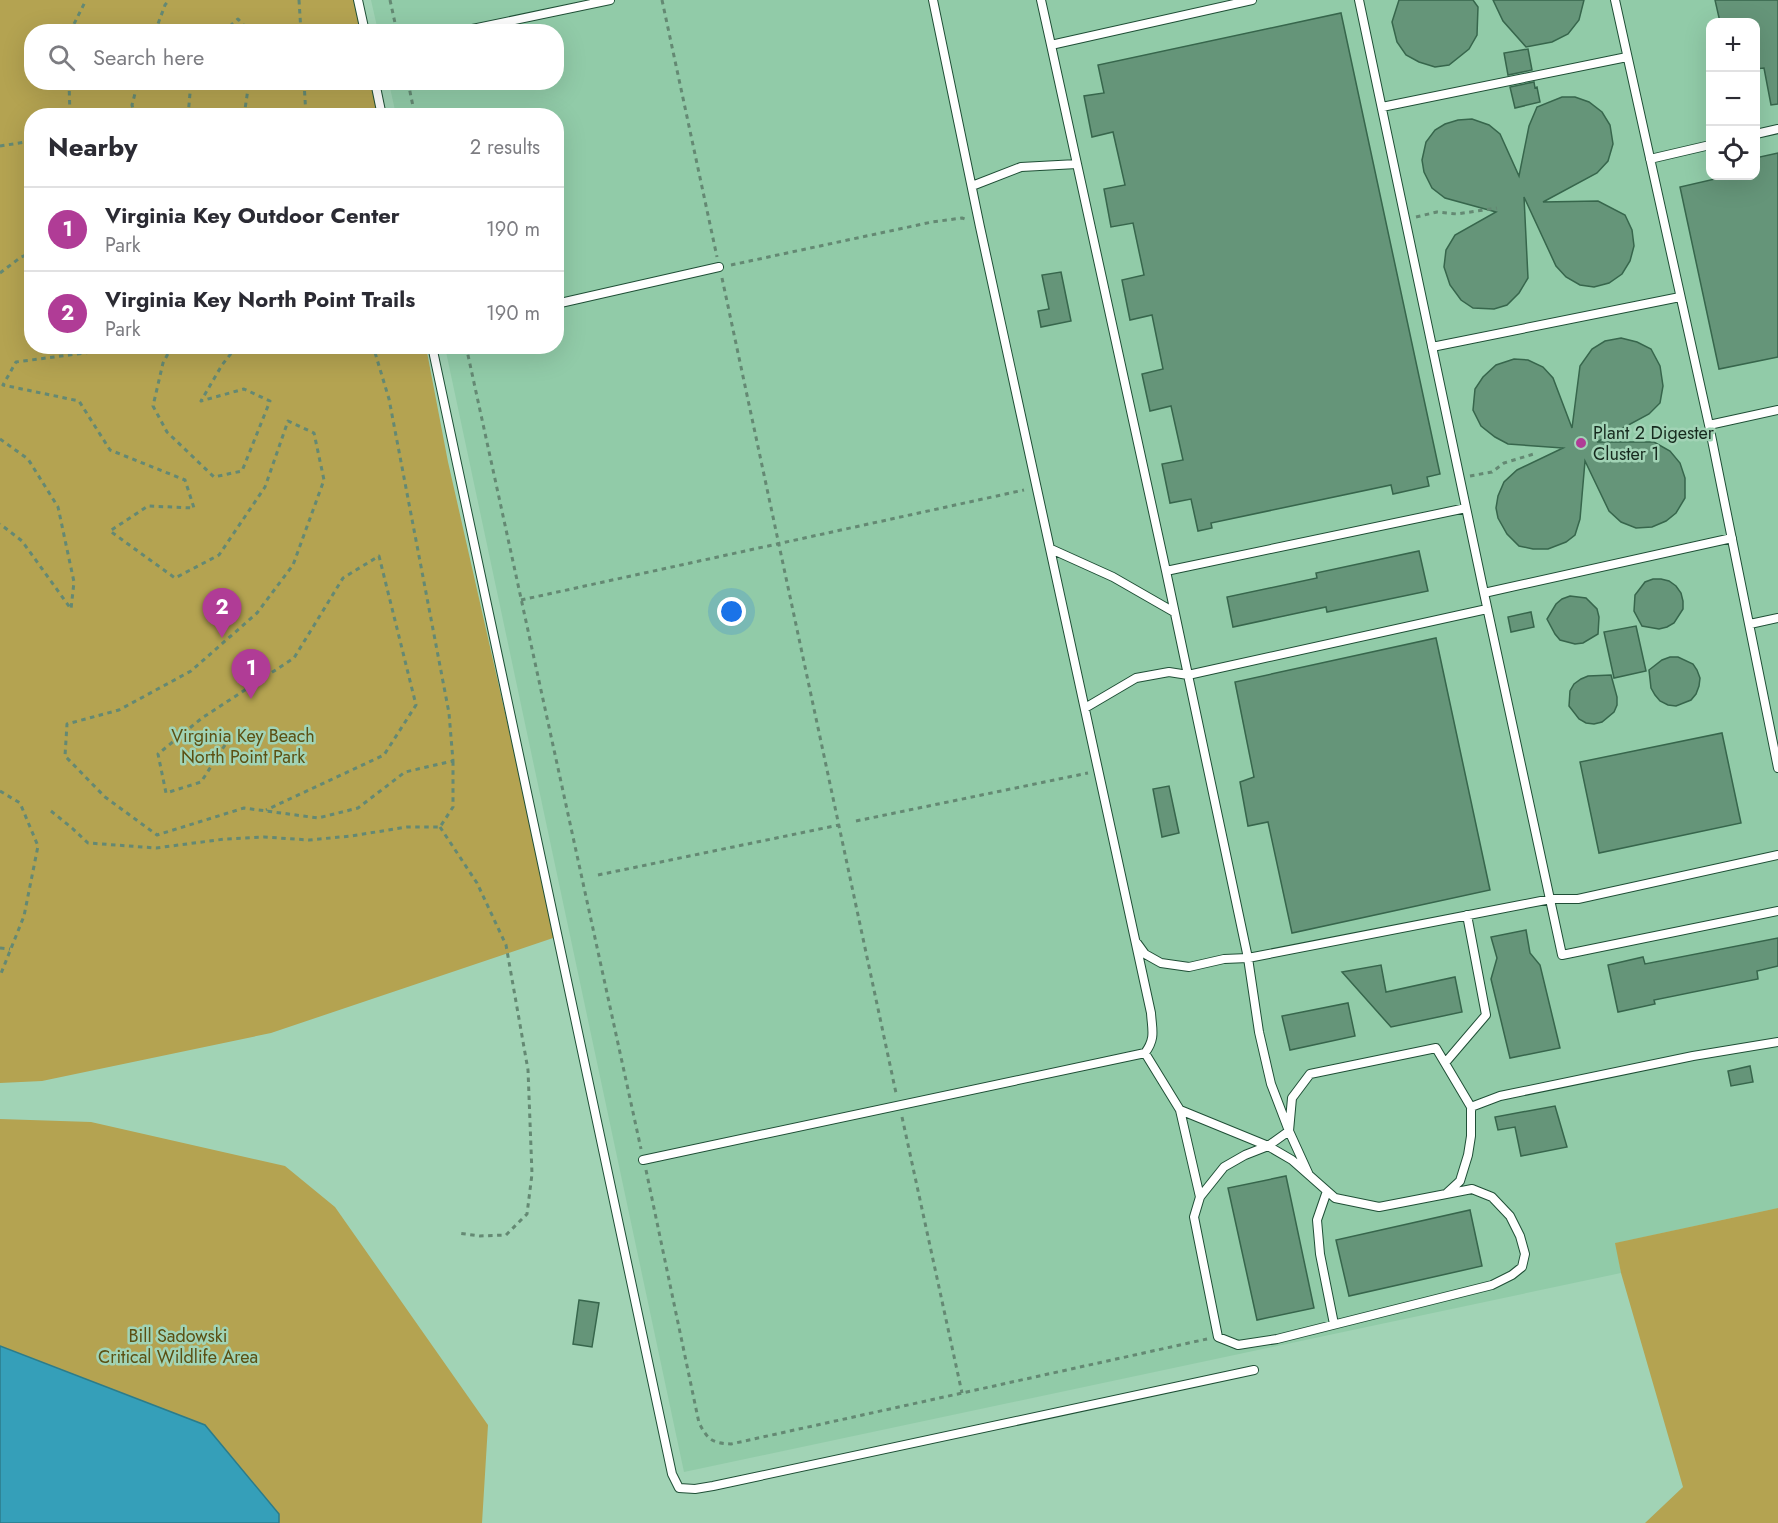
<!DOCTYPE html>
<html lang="en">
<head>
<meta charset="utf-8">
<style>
  :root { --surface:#fff; --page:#f2f2f3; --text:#2b2b33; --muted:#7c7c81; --line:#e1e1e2; --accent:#b03c96 }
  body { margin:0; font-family:Jost,sans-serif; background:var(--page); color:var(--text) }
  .controls { position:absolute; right:18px; top:18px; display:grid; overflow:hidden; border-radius:12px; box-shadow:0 6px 24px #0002 }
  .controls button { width:54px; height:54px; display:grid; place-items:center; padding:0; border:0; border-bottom:2px solid var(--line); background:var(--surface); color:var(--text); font:30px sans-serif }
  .you { position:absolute; left:732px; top:612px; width:21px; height:21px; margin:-15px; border:4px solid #fff; border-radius:50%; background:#1a73e8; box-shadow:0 0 0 9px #1a73e833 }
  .badge { display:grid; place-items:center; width:39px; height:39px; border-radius:50%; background:var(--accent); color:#fff; font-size:20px; font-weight:700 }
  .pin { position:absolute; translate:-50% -50px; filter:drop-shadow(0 2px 3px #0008) }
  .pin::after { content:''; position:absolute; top:32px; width:21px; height:18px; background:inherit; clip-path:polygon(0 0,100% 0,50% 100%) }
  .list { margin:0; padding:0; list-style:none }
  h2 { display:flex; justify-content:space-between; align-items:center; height:78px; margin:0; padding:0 24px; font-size:26px }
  h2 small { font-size:20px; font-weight:400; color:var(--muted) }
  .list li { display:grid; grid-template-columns:39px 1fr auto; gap:18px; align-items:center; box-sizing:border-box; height:84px; padding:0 24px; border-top:2px solid var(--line) }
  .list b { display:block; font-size:22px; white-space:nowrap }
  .list p { margin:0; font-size:20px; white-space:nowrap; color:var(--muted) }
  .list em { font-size:20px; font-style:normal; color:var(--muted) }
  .icon { flex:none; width:33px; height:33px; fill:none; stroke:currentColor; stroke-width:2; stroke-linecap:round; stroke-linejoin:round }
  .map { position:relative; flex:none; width:1778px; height:1523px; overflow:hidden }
  .search { position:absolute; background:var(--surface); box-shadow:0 6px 24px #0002; left:24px; top:24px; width:540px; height:66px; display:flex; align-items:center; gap:15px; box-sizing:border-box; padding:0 21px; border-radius:24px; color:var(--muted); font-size:22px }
  .panel { position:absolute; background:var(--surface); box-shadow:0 6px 24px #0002; left:24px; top:108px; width:540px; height:246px; border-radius:24px }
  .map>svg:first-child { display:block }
</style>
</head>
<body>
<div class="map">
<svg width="1778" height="1523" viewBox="0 0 1778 1523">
  <rect width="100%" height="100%" fill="#a1d3b5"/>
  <path fill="#91cba8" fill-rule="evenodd" d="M371,0H1778V1208L1616,1243L1621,1273L684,1472L445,347L556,346V116L396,115L389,83L556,82V32L378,31ZM1710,22H1756V176H1710Z"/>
  <path fill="#b4a351" d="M0,0H361L367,31L32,32V82L377,83L383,115L32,116V346L426,347L448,462L556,937L271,1033L42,1081L0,1083Z
    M0,1119L91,1122L285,1166L335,1207L488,1425L482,1523H0Z
    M1778,1208V1523H1645L1683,1487L1621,1273L1615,1243Z"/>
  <path fill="#359fb9" stroke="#2c7c8a" stroke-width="1.5" d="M0,1346L205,1425L279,1514V1523H0Z"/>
  <path fill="#659579" stroke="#37664c" stroke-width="1.5" d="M1399,0H1473L1478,7L1477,35L1469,49L1449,65L1435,67L1419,62L1406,55L1397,42L1392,22Z
    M1493,0H1584L1579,20L1568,34L1552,42L1526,47L1503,21Z
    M1715,0H1778V104L1771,105L1764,68L1755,69V22H1720Z
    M1341,13L1440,474L1427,477L1429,486L1393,494L1391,485L1211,523L1212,528L1198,531L1191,499L1170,503L1162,464L1183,460L1171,406L1150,411L1142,374L1163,369L1152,315L1130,320L1122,280L1144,275L1133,223L1111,227L1104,189L1125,185L1113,132L1092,137L1084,96L1104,93L1098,65Z
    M1528,49L1532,70L1508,75L1504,53Z
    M1534,82L1535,88L1537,87L1540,102L1515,108L1510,87Z
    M1562,97H1575L1589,102L1602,112L1610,125L1613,144L1608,161L1597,173L1543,202L1598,201L1625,215L1632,230L1634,246L1630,261L1622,274L1609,283L1594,287L1580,285L1566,277L1556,266L1524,197L1528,278L1519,293L1507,305L1494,309L1473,308L1461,300L1450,285L1444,267L1446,250L1455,235L1496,212L1445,198L1432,188L1424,172L1422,160L1426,142L1435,130L1445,124L1458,120L1472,119L1489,125L1500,134L1519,176L1529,126L1537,107Z
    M1778,153V357L1719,369L1680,187L1715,179L1714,176H1755V158Z
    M1061,272L1071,321L1041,327L1038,311L1049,309L1042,275Z
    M1621,338L1637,342L1651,349L1660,366L1663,386L1660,403L1649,414L1597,442H1654L1670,451L1680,463L1685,478V498L1676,513L1666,521L1652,527L1636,528L1621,522L1609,511L1585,461L1580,519L1575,535L1566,542L1548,549H1533L1519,546L1507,534L1498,518L1496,508L1498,496L1504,482L1517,470L1563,448L1508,444L1495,437L1481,426L1473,410L1475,389L1483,377L1496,365L1514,359L1528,360L1543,367L1553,378L1572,428L1580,366L1592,349L1605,341Z
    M1419,551L1428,591L1327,612L1326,607L1233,627L1227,597L1317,578L1316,573Z
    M1653,579H1661L1669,581L1676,586L1681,593L1683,601V609L1674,623L1667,627L1659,629L1642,626L1634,611L1635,595L1645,582Z
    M1570,596L1586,598L1597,609L1599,617L1598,634L1583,643L1575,644L1560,640L1555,634L1547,619L1556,604L1562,599Z
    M1531,612L1534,627L1511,632L1508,617Z
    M1636,626L1646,671L1614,678L1604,632Z
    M1436,638L1490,890L1292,933L1268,822L1248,826L1240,782L1254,777L1235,682Z
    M1670,657H1678L1693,664L1697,670L1700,678L1699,686L1696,694L1691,700L1676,706L1668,705L1660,701L1655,695L1651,688L1649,670L1662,660Z
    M1611,675L1617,697V705L1614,712L1602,722L1594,724L1586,723L1579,719L1569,706L1570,691L1574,684L1581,679L1588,676Z
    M1722,733L1741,823L1599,853L1580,762Z
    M1169,786L1179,833L1162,837L1153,789Z
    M1526,930L1530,953L1540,965L1560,1048L1510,1058L1491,979L1497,958L1491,937Z
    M1778,938V966L1757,971L1758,979L1654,1000L1655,1004L1618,1012L1608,965L1643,957L1645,964Z
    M1381,965L1386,992L1455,977L1462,1012L1391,1027L1342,972Z
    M1348,1003L1355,1036L1290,1050L1282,1016Z
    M1750,1066L1753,1082L1731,1086L1728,1071Z
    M1555,1106L1567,1147L1521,1156L1515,1127L1498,1130L1495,1117Z
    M1286,1176L1314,1308L1257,1320L1228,1188Z
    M1470,1210L1482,1266L1349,1296L1336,1240Z
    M579,1300L599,1303L592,1347L573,1344Z"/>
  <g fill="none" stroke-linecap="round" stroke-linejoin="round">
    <g stroke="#1f4f36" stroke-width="10">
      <path id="lane" d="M358,0L365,32
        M1041,0L1051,45L1252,0
        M1359,0L1484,593L1562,955L1778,911
        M1615,0L1709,425L1778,768
        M458,32L610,0
        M1051,45L1166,571L1466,508
        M375,82L382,116
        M1382,107L1627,57
        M1756,134L1778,129
        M1650,159L1710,145
        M972,186L1021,167L1077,164
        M556,304L719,267
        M432,346L672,1474L679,1488L695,1489L713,1486L1254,1370
        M1432,347L1680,297
        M1709,425L1778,410
        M1051,549L1113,577L1174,612
        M1166,571L1188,675L1487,609
        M1484,593L1732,538
        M1750,624L1778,618
        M1085,708L1136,678L1169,672L1188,675L1248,958L1551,899H1578L1778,855
        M1137,943L1145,954L1161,963L1189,967L1224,959L1248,958L1259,1032L1271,1084L1289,1131L1309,1175L1335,1198L1379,1207L1472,1189L1492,1197L1510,1216L1520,1236L1525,1254L1522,1267L1512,1275L1492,1285L1277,1339L1238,1345L1218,1337L1194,1217L1200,1197L1224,1167L1245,1155L1268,1146L1292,1160L1309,1175
        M1145,1053L1180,1110L1268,1146L1289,1131L1292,1098L1310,1074L1436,1048L1471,1107V1136L1468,1155L1460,1181L1447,1193
        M1445,1063L1486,1015L1467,915
        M1471,1107L1500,1096L1693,1056L1778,1042
        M1180,1110L1200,1197
        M643,1160L1145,1053C1156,1038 1152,1030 1151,1013L980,227L933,0
        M1327,1191L1317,1220L1320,1254L1334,1324"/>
    </g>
    <path stroke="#648973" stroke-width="3" stroke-dasharray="4.5 4.5" stroke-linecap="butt" d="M299,0L301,32
      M390,0L397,32
      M662,0L717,257
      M70,32L86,0
      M155,32L165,5L169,0
      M223,32L238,19L250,32
      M69,82L70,116
      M304,82L306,116
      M408,82L415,116
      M135,116L132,105L138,82
      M188,116L191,82
      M244,116L249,82
      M0,146L32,141
      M1416,217L1437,212L1457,214L1497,208
      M731,265L932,222L962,218L965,219
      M0,273L21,257L32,253
      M722,278L896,1093
      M96,346L92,352L16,362L3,385L79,401L110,450L185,480L194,508L148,506L110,531L175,578L219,555L265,487L288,421L314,433L324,480L293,565L257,613L191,671L119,710L67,724L65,756L105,797L157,835L244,808L318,818L358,808L405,772L453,761L449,713L389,399L373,346
      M172,346L163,363L153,406L167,432L214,477L242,471L270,401L244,389L201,401L222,365L237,346
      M466,346L641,1149
      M0,439L28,459L58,507L74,582L71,609L22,541L0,524
      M1470,476L1492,472L1504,463L1537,453
      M521,600L1024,490
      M225,745L201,782L166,793L158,754L202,718L294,658L343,578L379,556L416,705L384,755L266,810
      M0,791L20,803L38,846L24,916L0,976
      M51,811L72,828L88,843L156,848L225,839L264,837L309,840L351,836L407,827H440L453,807V761
      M856,821L1088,773
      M440,827L477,883L506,945L528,1070L532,1174L527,1214L506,1235L480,1236L458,1233
      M598,875L839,825
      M0,948L10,949
      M902,1117L962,1393
      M646,1170L699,1423C708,1440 712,1443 731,1444L1207,1339"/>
    <use href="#lane" stroke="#fff" stroke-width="8"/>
  </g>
  <circle fill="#b03c96" stroke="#a1d3b5" stroke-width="2" cx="1581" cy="443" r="6"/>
  <g text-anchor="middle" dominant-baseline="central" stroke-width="5" stroke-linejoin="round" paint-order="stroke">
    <g font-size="18" fill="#162a1e" stroke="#a1d3b5" text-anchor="start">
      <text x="1593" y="433">Plant 2 Digester<tspan x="1593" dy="21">Cluster 1</tspan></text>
    </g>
    <g font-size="18" fill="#5b4f12" stroke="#a1d3b5">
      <text x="243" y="736">Virginia Key Beach<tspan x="243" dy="21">North Point Park</tspan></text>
      <text x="178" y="1336">Bill Sadowski<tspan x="178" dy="21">Critical Wildlife Area</tspan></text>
    </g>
  </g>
</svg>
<div class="controls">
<button>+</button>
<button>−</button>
<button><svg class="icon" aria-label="locate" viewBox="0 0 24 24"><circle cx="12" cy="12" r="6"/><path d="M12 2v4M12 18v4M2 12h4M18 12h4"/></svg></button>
</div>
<div class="you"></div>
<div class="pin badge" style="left:251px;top:699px">1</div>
<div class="pin badge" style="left:222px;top:638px">2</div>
<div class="search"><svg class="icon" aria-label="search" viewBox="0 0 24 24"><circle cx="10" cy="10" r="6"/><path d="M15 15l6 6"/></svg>Search here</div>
<section class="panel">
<h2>Nearby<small>2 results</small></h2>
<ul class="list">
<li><span class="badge">1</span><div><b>Virginia Key Outdoor Center</b><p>Park</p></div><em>190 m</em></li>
<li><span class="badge">2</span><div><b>Virginia Key North Point Trails</b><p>Park</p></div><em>190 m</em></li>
</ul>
</section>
</div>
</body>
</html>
